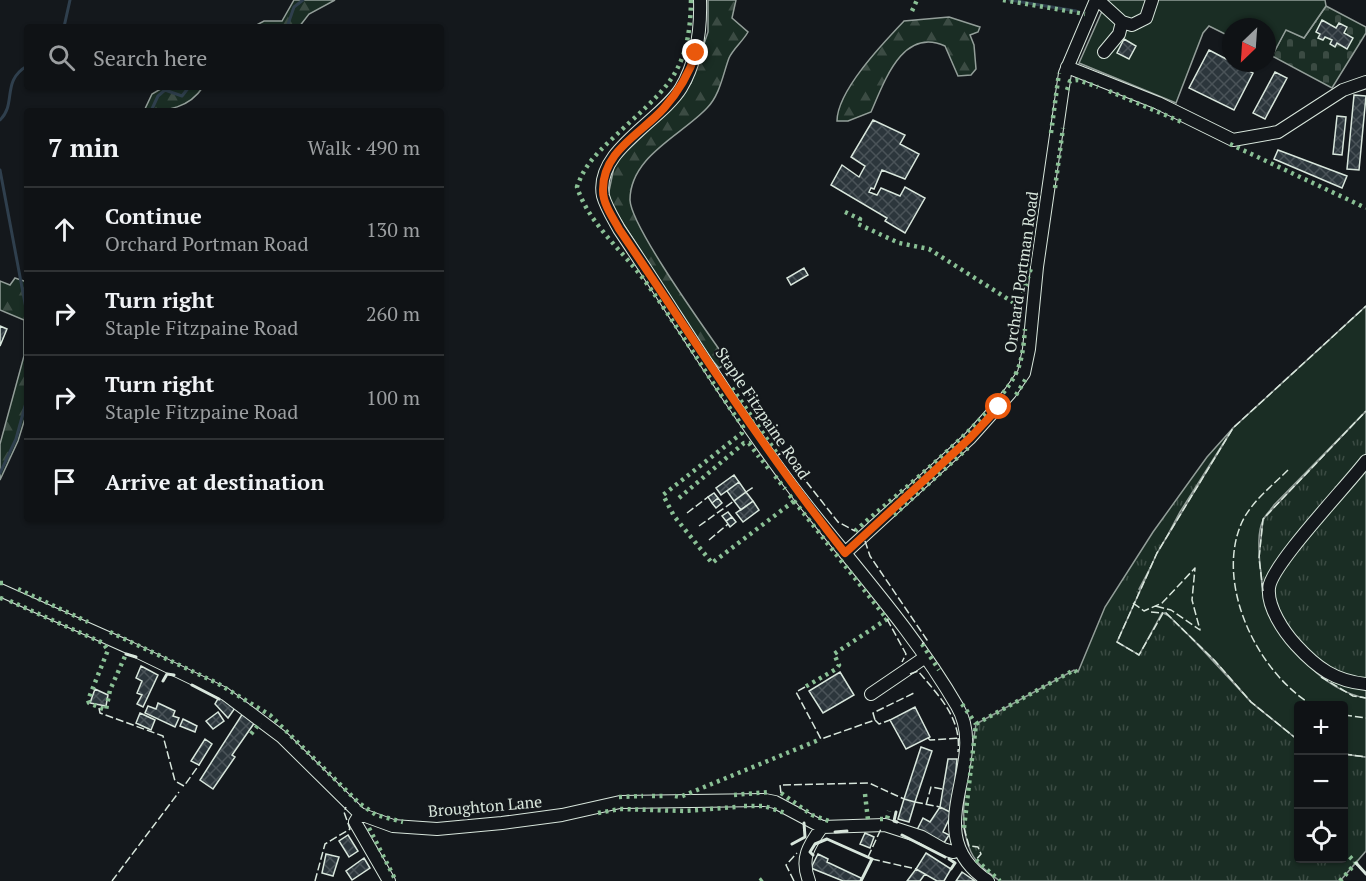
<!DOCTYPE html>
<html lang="en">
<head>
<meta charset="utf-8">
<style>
  :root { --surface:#0f1215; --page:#181b1e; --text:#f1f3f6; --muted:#9b9ea0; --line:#2f3234 }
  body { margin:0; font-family:"PT Serif",serif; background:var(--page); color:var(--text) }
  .controls { position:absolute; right:18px; bottom:18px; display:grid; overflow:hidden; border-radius:6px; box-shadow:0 2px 4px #0004 }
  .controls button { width:54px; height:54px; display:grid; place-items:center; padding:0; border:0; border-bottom:2px solid var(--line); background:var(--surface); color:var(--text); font:30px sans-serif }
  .compass { position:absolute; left:1222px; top:18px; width:54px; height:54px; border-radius:50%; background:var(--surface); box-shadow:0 2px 4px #0004; rotate:205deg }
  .stop { position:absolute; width:18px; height:18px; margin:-14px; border:4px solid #ea580c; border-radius:50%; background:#fff }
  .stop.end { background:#ea580c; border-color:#fff; box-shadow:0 2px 6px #0008 }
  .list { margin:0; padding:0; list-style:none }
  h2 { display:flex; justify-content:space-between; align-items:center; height:78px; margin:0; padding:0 24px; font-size:26px }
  h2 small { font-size:20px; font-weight:400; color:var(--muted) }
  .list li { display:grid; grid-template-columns:39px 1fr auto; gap:18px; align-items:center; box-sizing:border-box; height:84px; padding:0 24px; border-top:2px solid var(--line) }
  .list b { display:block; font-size:22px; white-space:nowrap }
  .list p { margin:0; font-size:20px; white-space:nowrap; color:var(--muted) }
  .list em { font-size:20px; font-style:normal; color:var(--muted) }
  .icon { flex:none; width:33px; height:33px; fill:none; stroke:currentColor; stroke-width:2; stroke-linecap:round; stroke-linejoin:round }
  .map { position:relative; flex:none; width:1366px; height:881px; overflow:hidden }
  .search { position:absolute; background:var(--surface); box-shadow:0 2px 4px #0004; left:24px; top:24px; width:420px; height:66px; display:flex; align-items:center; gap:15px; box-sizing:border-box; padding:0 21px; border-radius:6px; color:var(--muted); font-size:22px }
  .panel { position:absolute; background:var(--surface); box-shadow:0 2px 4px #0004; left:24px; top:108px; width:420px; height:414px; border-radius:6px }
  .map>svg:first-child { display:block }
</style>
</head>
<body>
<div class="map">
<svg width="1366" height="881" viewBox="0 0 1366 881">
  <defs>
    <pattern id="grass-tufts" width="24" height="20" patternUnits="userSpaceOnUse" patternTransform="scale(1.5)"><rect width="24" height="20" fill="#1a2d24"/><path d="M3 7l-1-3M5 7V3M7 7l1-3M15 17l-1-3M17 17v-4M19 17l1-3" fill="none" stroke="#3b4b43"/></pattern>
    <pattern id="forest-firs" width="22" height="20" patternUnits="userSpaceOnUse" patternTransform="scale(1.5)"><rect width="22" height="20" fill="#1a2d24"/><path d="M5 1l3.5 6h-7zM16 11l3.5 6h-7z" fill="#3b4b43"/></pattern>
    <pattern id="cemetery-stones" width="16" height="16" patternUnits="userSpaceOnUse" patternTransform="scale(1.5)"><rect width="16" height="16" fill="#1a2d24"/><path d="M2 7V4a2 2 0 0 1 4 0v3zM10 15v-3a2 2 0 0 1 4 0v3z" fill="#3b4b43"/></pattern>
    <pattern id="building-cross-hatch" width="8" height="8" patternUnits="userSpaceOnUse" patternTransform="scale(1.5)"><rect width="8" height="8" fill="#2c363c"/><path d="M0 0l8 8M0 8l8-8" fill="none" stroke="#4a5358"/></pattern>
  </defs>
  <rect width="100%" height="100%" fill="#14181c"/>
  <path fill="url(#grass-tufts)" stroke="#939e99" stroke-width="1.5" d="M1366,411V698L1353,696L1336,688L1315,673L1290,646L1264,599L1259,558L1263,519Z
    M1233,428L1180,512L1139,589L1163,613L1173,618L1251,702L1298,740V858H1344V754L1366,757V851L1340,881H1000C989,873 977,865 971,852C954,818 971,761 976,724L1074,670L1078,672L1105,607L1153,532L1207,457Z"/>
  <path fill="url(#forest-firs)" stroke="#939e99" stroke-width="1.5" d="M294,0H335L309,14L299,27H253L264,21H282Z
    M708,0H736L732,18L748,32C743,41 733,49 729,58C723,74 720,95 707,108C682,135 630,156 630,200C631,226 703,326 721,352L726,364L719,368L706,353L617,214L608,196L615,162L671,109L691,83L708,32Z
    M949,17L980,27L978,32L970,35L974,45L976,69L971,75L958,76L945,46C903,27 885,80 871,112L848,121H837C837,91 883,43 904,21Z
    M164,87H203C189,108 168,111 144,111L152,94Z
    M15,278L27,282V412L18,441L0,480V444L24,356V320L0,310V281L10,285Z"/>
  <path fill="url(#cemetery-stones)" stroke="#939e99" stroke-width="1.5" d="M1326,6L1366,27V33L1332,88L1272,56L1286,29L1304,38Z"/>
  <path fill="#1a2d24" stroke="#939e99" stroke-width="1.5" d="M1107,0H1325L1326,6L1304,38L1286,30L1272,56L1267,54V27H1231V37L1209,26L1203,33L1176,103L1079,63Z
    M1366,306V411L1274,505C1271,510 1265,515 1263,520C1257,533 1259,552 1260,566C1262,576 1261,588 1264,598C1277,639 1323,691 1366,698V757L1344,754V706H1298V740L1251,702L1215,661L1166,613H1162L1139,655L1117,642L1157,553L1233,428Z"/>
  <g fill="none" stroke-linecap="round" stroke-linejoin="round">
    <path stroke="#2f3f4d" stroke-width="3" d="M1010,0L1076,11
      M64,27L70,0
      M287,27L294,7L303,0
      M151,111L158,96L165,90L182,96L189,87
      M0,120C17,104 1,81 27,66
      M0,170L27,314
      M0,473L16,439L27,399"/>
  </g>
  <path fill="url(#building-cross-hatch)" stroke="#d8e6dc" stroke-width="1.5" d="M1322,20L1336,28L1339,23L1347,27L1344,33L1353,38L1347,49L1337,43L1335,47L1330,44L1332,40L1325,37L1323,40L1318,38L1320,34L1316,32Z
    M1124,39L1136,46L1129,59L1117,53Z
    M1209,50L1253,73L1234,110L1189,88Z
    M1275,72L1287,78L1265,119L1253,113Z
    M1354,95L1366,96L1359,170L1347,169Z
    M1337,116L1346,117L1342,155L1333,154Z
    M873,120L905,135L900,144L919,154L905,179L882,170L874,189L871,188L869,192L877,195L881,188L900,196L905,187L925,198L905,233L885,221L887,218L831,185L842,165L859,177L865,166L851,157Z
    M1278,150L1347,176L1342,188L1274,159Z
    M804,268L808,275L791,285L787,278Z
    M0,326L7,329L0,346Z
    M734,475L739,482L721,495L716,488Z
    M739,482L746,492L734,501L727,491Z
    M746,492L753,501L741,510L734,501Z
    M714,493L718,498L712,503L708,497Z
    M718,498L722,503L716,508L712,503Z
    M753,501L759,510L743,522L736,513Z
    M728,512L732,517L726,521L722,516Z
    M732,517L736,522L730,527L726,521Z
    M141,666L158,675L143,707L137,704L142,695L137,693L142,681L136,678Z
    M840,672L854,695L823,713L809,691Z
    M95,689L108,695L106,706L90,703Z
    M219,697L235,708L228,718L215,704Z
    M158,703L175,711L173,716L179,718L175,727L145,713L148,706L156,709Z
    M915,707L930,737L906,749L890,720Z
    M218,712L224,721L213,729L206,721Z
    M140,713L155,720L151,730L136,723Z
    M243,713L255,722L232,755L235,757L213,789L200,780Z
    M183,719L197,726L195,732L180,726Z
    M205,739L212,744L199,765L191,761Z
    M921,747L932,751L915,802L904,799Z
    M948,759H957L952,813L940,807Z
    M904,799L915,802L909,822L898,819Z
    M940,807L952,813L943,832L949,835L944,843L917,830L923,818L930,822Z
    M865,833L874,837L870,848L860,844Z
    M348,835L358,851L349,857L339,841Z
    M926,853L951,869L944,881H937L916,869Z
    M326,854L339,857L333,876L322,873Z
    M818,854L828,859L827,862L861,878V881H843L811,868Z
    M364,858L370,868L352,880L346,871Z
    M916,869L925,874L920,881H907Z
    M962,872L975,881H956Z"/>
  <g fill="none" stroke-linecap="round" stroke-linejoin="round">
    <g stroke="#d8e6dc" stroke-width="14">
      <path id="minor" d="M700,0C701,31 697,61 681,88C661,121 594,151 603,196C606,207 613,218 619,229C677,315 731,406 794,489C848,560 912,628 957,706C991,763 915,833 988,881
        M1098,0L1122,22L1132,25L1146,18L1152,0
        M1104,52L1119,34L1122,22
        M1067,67L1158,103L1233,140L1278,132L1343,90L1366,82
        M1366,461C1348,485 1271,565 1269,588C1267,607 1284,632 1296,645C1317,668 1335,681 1366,684
        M845,553L970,438L1010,393L1024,373L1029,349L1037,267L1065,73L1096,0
        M0,590L128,647L225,694L282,737L360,814L393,826L437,829L502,823L562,815L620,802L765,800L775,802L822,827L885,825L922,837L943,849L953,852L959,850
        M871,694L924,658
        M360,814L355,822L389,881
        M809,881C800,858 809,845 822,827"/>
    </g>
    <use href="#minor" stroke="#14181c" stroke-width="12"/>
    <path stroke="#8ac095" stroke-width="4.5" stroke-dasharray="3 4.5" stroke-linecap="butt" d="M691,0C690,77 664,89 612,139C596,154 584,166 577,187C589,224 622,250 645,281C679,328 709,379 743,427L742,433L663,495L674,516L712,563L794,501L787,492
      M1003,0L1085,14
      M912,11L917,0
      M1067,90L1070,81L1078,80L1098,87
      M1109,91L1184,123
      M1051,133L1059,73
      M1230,144L1366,208
      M1055,188L1063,128
      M845,212L860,219L858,224L899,243L929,249L1019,306L1032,265
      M732,388L778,455
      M1016,395L1027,377
      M762,460L771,472
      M775,476L785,489
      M679,498L744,443H749L759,457
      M794,501L887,619L834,654L839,665L836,669L805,687
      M894,515L968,448
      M855,531C893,497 1005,410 1019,366C1023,354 1024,341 1025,329
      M0,583H5
      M18,589L88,622
      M0,598L6,600
      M10,601L103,643L108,650L88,700L89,703L106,710L110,690L126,654
      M110,632L217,683L270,715L359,803L376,815L403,822
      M922,644L939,670
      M962,704L976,724
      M251,734L259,724L261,725
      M781,793L812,815L829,821
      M865,794L868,820
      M734,795L769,792
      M652,796H665
      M675,796L680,797L821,739
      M619,797L643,796
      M744,806H764L785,813
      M598,813L620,809L685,811L736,807
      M880,819H887L889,811
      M369,828L396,881
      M964,828L976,724L1074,670L1077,672
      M976,860L1000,881
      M760,881L765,877
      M1340,881L1356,863L1344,851"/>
    <path stroke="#d8e6dc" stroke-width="1.5" stroke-dasharray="8 3" stroke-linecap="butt" d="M778,455L783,452L838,522L855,531
      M1288,470C1272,486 1252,501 1242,522C1214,584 1258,674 1314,706
      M746,492L755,486
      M687,513L708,497
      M699,526L734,501
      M709,540L728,524
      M865,541L870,556L927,640L922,644
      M1263,591L1259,558L1263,519L1366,411
      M1133,603L1144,611L1162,603L1195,568L1192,600L1200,630L1171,610L1155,606
      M1151,612L1163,613
      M887,619L906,654L902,662
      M910,674L918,671C938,695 962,718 958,752
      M1321,677L1353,696L1366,698
      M805,687L796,692L821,739L875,720L873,713L914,693
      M99,708L100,713L163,736L175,781L184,786L199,765
      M1344,715L1366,718
      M875,720L879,724L890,720
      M928,738L930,740L960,738
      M1298,740L1251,702L1215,661L1166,613H1163L1139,655L1117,642L1157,553L1233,428L1366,306
      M1344,754L1366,757
      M781,793L780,785L869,783L904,799
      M915,802L940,807
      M926,805L931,787L942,789
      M964,828L969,846L978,847L981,854L976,860
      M868,857L881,829
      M872,859L916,869
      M112,881L179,792
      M315,881L325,844L350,829L344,812L346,807
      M794,881L786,865L797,853"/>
    <path stroke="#d8e6dc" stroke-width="3" d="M126,654L136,657
      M163,681L167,674L174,675
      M192,685L219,699
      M896,812L894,821L897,822
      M835,832L847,831
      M902,835L945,857
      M792,844L805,837L804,823
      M813,855L810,852L815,844L827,839L872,859L861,881
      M949,859L955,863L951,869
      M1356,863L1366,874"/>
  </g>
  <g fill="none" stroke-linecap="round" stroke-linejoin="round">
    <path stroke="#ea580c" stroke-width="8" d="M696,53C689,74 679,91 664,108C641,134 602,151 603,191C603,204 613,218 619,229C693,338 763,449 845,553L970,438L999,407"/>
  </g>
  <g text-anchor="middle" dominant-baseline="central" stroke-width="4.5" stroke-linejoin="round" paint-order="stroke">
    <g font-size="16" fill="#d8e6dc" stroke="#14181c">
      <text transform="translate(1021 272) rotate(-82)">Orchard Portman Road</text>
      <text transform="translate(763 413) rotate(56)">Staple Fitzpaine Road</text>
      <text transform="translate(485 806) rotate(-5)">Broughton Lane</text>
    </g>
  </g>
</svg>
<div class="controls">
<button>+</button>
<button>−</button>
<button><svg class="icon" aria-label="locate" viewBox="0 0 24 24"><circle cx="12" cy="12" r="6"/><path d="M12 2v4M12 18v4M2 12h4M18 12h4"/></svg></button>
</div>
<svg class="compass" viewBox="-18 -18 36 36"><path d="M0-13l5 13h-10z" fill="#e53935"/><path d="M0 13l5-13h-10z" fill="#9b9ea0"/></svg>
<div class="stop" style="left:999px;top:407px"></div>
<div class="stop end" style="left:696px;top:53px"></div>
<div class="search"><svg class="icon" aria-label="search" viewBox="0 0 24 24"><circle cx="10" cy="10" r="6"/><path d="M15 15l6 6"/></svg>Search here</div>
<section class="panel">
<h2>7 min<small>Walk · 490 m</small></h2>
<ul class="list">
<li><svg class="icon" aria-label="ahead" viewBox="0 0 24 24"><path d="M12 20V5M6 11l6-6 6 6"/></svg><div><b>Continue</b><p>Orchard Portman Road</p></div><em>130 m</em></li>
<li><svg class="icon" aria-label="right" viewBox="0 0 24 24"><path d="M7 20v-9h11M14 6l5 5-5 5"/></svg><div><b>Turn right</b><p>Staple Fitzpaine Road</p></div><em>260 m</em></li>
<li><svg class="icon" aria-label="right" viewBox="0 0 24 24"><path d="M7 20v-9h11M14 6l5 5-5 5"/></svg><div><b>Turn right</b><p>Staple Fitzpaine Road</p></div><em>100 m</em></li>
<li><svg class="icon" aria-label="arrive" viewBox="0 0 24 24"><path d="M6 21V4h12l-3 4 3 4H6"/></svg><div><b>Arrive at destination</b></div></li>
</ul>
</section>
</div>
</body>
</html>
